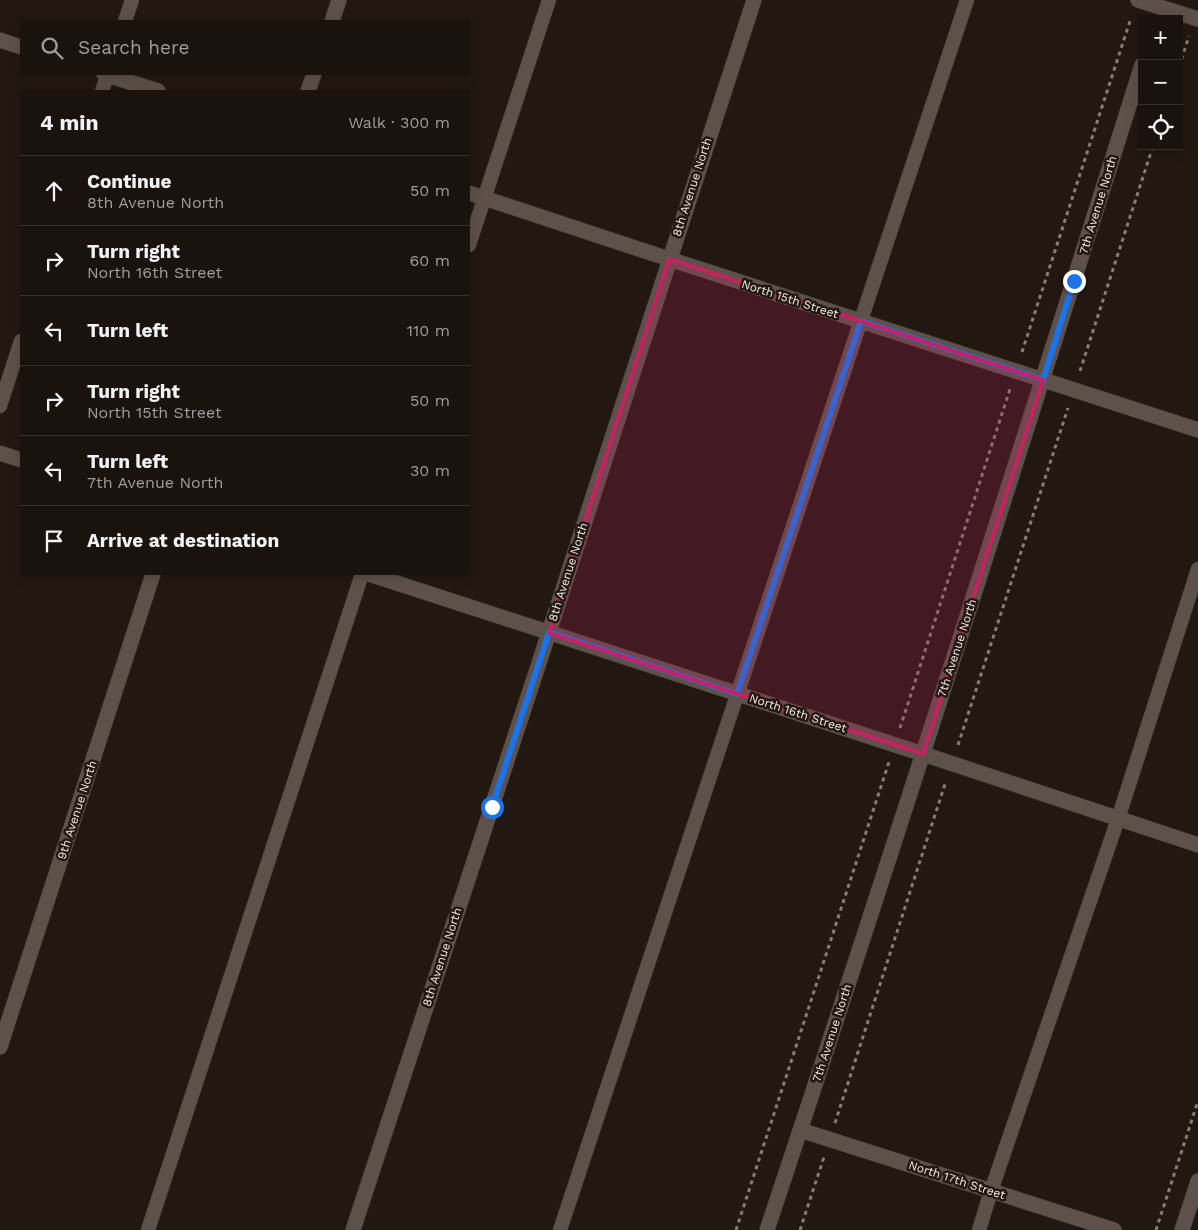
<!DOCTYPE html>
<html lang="en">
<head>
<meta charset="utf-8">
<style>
  :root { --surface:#1a120d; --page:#231b16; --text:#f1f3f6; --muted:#9f9e9d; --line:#38322e }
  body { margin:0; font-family:"Work Sans",sans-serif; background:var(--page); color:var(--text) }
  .controls { position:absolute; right:15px; top:15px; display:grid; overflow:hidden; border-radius:0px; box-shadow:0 2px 12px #0003 }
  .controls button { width:45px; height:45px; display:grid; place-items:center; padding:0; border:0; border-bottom:1px solid var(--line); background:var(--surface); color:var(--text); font:25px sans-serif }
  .stop { position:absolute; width:15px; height:15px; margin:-11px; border:4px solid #1a73e8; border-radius:50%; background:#fff }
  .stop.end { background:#1a73e8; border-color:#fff; box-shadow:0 1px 5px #0008 }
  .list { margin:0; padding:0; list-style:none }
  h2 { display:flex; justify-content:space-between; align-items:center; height:65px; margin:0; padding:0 20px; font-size:21px }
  h2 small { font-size:16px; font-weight:400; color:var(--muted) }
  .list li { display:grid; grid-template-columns:32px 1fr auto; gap:15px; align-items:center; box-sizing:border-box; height:70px; padding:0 20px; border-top:1px solid var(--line) }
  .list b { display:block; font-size:19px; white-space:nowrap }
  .list p { margin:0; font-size:16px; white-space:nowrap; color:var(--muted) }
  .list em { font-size:16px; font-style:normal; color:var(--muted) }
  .icon { flex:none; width:28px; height:28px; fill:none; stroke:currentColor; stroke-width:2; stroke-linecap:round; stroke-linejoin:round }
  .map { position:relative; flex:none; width:1198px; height:1230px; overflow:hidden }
  .search { position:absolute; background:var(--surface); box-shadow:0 2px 12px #0003; left:20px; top:20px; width:450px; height:55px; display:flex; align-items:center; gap:12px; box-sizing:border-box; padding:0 18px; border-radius:0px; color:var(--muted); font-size:19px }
  .panel { position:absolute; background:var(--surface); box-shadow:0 2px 12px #0003; left:20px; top:90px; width:450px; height:485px; border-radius:0px }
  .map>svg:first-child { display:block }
</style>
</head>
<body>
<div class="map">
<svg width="1198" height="1230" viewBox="0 0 1198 1230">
  <rect width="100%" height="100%" fill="#231811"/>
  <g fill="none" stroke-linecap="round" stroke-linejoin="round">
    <g stroke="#3a322f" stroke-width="15">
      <path id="lane" d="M125,21L132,0
        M102,91L108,74
        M469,245L549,0
        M0,406L21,341
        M148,1230L362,574
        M560,1230L967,0
        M979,1230L991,1191L1118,819L1198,569"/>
    </g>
    <g stroke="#3a322f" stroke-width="16">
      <path id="street" d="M1138,0L1198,19
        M332,21L339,0
        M0,40L21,47
        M104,74L158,91
        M308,91L314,74
        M469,193L669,259L1198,430
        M0,453L21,460
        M369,574L923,754L1198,845
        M0,1047L153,574
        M800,1130L1114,1230
        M353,1230L540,660L754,0
        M767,1230C896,843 1019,454 1142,65
        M1182,1230L1198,1181"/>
    </g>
    <path stroke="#867d77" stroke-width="3" stroke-dasharray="4 4" stroke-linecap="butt" d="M1179,67L1189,36
      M1022,352L1131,18
      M1080,371L1153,146
      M900,728L1010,389
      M958,745L1068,408
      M835,1123L946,781
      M736,1230L889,762
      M800,1230L824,1157
      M1156,1230L1198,1101"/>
    <use href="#lane" stroke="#5e5149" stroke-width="14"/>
    <use href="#street" stroke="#5e5149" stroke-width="15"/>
  </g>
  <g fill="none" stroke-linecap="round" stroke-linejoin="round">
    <path stroke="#1a73e8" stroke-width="6" d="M492,807L549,632L737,694L861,321L1043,380L1074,281"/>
  </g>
  <path fill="#c42262" fill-opacity="0.2" stroke="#c42262" stroke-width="4" stroke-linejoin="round" d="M669,259L1043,380L923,754L549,633Z"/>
  <g text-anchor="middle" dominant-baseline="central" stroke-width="5" stroke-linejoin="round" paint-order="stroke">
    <g font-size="12" fill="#f2eae5" stroke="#231811">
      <text transform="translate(692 187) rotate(-72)">8th Avenue North</text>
      <text transform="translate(1098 205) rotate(-73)">7th Avenue North</text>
      <text transform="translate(790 299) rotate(18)">North 15th Street</text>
      <text transform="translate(568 572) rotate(-72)">8th Avenue North</text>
      <text transform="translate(957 648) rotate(-72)">7th Avenue North</text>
      <text transform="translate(798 713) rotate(18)">North 16th Street</text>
      <text transform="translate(77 810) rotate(-72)">9th Avenue North</text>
      <text transform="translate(442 957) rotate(-72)">8th Avenue North</text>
      <text transform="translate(832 1033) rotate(-72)">7th Avenue North</text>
      <text transform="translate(957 1180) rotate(18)">North 17th Street</text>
    </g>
  </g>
</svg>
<div class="controls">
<button>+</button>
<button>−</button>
<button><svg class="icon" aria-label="locate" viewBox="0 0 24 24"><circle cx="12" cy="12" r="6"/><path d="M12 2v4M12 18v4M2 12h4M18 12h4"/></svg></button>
</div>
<div class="stop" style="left:492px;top:807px"></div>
<div class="stop end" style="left:1074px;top:281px"></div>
<div class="search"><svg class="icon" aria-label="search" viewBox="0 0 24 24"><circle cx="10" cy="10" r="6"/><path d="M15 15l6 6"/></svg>Search here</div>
<section class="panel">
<h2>4 min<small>Walk · 300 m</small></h2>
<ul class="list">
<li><svg class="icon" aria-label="ahead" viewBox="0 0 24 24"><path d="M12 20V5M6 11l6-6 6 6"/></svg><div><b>Continue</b><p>8th Avenue North</p></div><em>50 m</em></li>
<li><svg class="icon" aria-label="right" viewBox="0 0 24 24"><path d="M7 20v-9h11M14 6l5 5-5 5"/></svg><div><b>Turn right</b><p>North 16th Street</p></div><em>60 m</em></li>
<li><svg class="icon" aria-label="left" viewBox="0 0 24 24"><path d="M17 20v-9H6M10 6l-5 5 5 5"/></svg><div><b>Turn left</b></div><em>110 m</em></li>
<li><svg class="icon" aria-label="right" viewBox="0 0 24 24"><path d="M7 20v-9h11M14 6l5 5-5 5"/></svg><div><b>Turn right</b><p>North 15th Street</p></div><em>50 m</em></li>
<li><svg class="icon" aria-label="left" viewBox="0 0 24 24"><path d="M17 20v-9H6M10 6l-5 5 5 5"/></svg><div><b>Turn left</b><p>7th Avenue North</p></div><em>30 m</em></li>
<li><svg class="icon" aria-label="arrive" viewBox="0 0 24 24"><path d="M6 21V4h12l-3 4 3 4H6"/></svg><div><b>Arrive at destination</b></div></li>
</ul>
</section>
</div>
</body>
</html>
